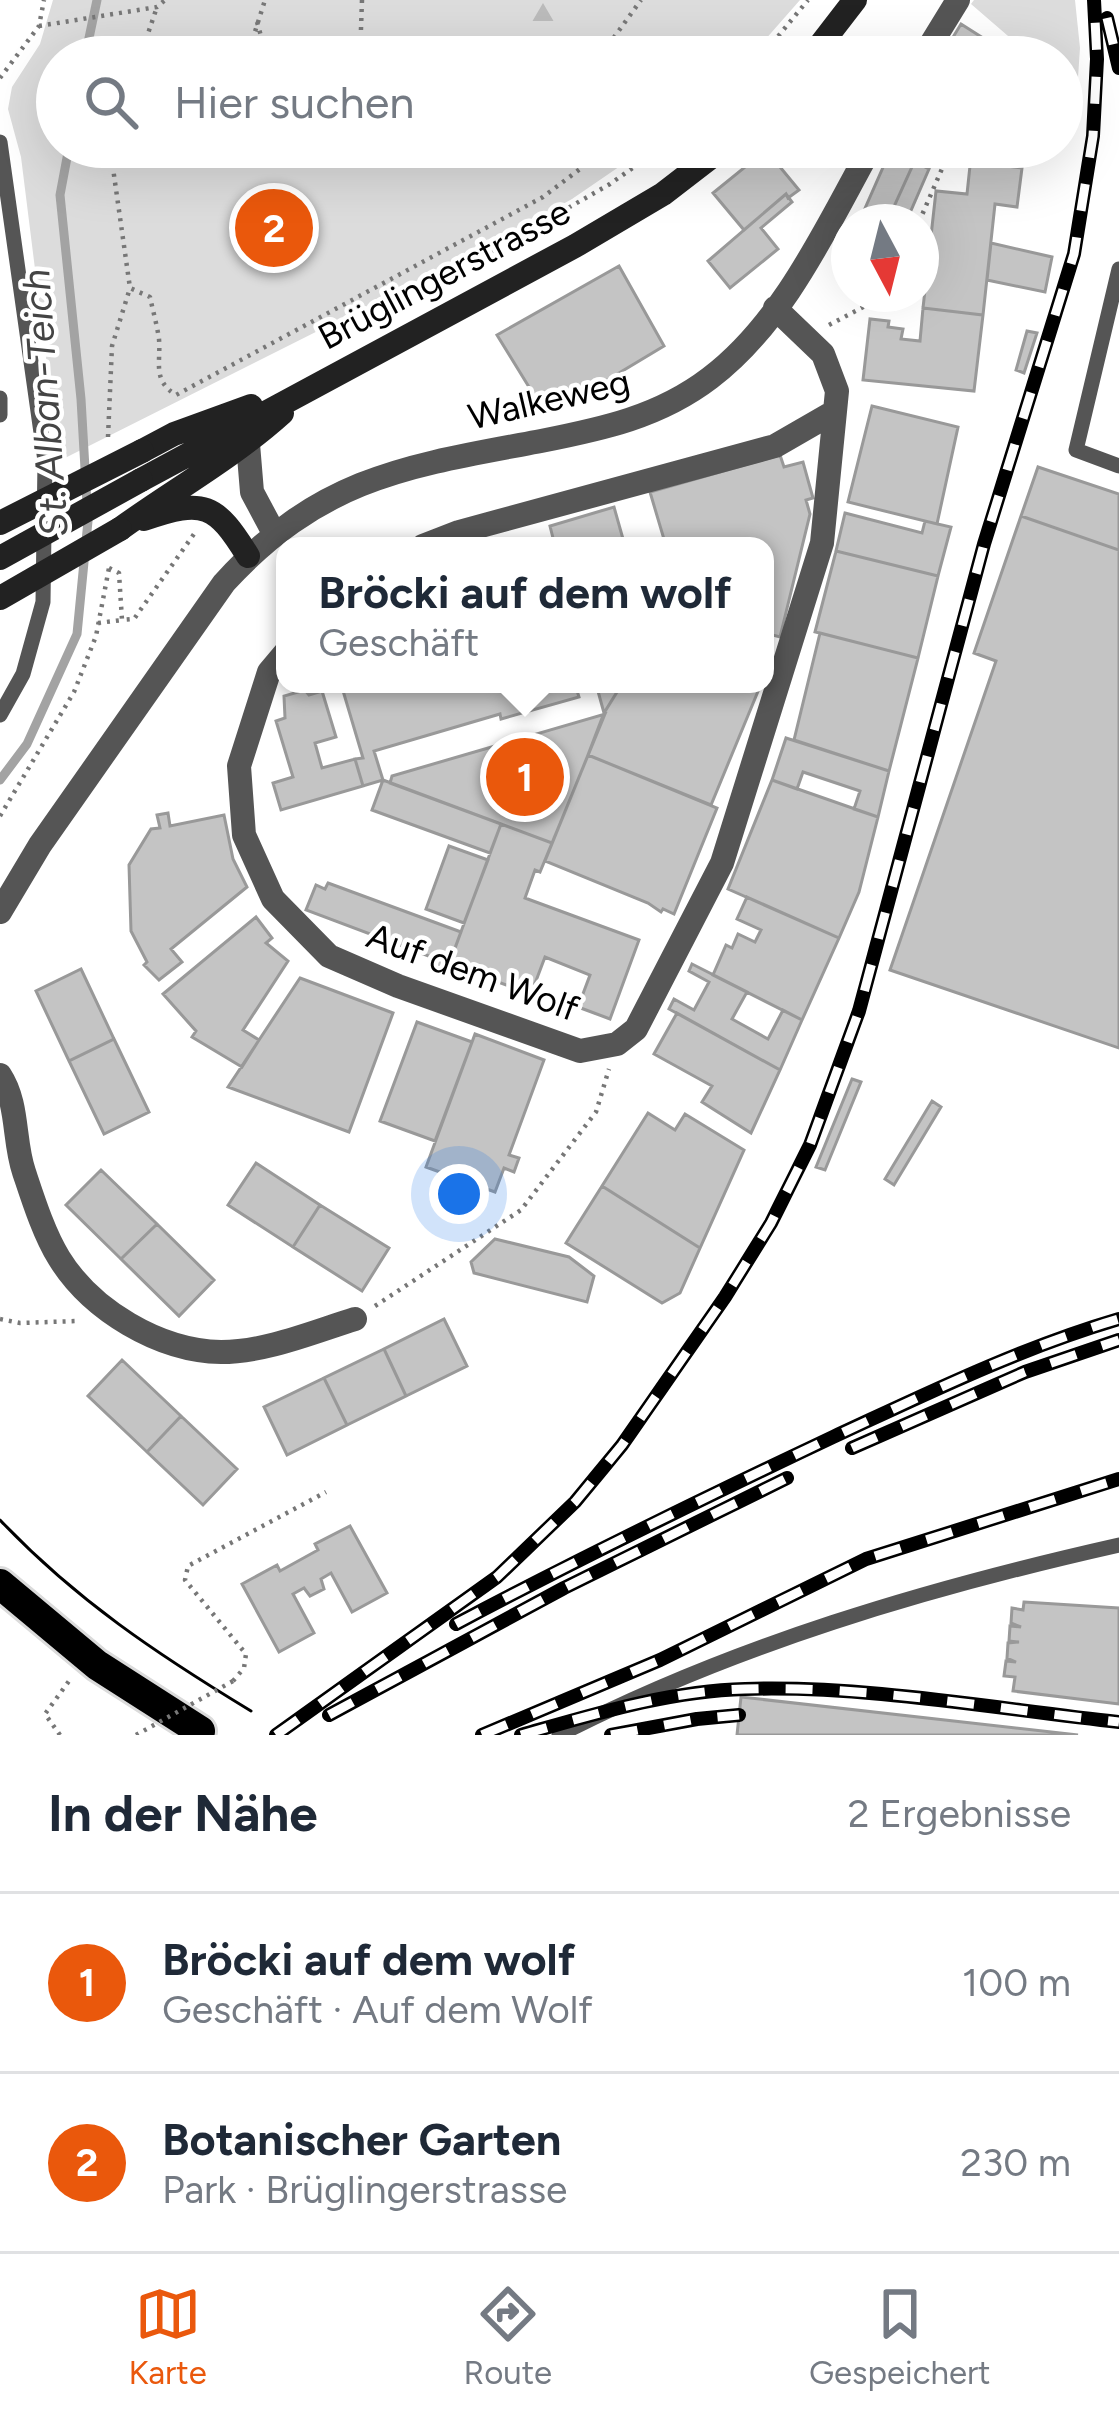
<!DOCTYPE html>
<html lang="de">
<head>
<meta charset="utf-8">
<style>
  :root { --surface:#fff; --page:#f6f6f7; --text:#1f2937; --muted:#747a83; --line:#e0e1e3; --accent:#ea580c }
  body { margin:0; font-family:Figtree,sans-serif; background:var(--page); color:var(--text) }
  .compass { position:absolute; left:831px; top:204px; width:108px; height:108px; border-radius:50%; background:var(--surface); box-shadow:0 12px 48px #0002; rotate:173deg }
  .you { position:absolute; left:459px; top:1194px; width:42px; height:42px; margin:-30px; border:9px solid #fff; border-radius:50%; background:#1a73e8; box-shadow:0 0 0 18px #1a73e833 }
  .badge { display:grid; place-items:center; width:78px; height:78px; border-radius:50%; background:var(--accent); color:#fff; font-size:39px; font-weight:700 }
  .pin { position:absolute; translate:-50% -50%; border:6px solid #fff; box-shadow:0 3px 12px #0006 }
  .popup { position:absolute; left:276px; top:537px; width:498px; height:156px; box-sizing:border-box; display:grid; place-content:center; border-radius:24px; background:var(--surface); filter:drop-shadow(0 3px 9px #0005); font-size:39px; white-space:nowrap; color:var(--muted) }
  .popup b { font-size:45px; color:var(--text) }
  .popup::after { content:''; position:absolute; left:50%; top:100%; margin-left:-24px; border:24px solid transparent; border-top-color:var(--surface) }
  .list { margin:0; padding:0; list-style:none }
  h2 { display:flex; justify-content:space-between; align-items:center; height:156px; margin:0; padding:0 48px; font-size:51px }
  h2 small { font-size:39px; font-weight:400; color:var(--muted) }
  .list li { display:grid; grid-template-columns:78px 1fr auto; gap:36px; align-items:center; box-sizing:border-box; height:180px; padding:0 48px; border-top:3px solid var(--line) }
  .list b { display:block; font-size:45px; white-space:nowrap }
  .list p { margin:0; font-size:39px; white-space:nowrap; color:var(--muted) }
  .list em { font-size:39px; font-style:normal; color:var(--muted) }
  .icon { flex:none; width:66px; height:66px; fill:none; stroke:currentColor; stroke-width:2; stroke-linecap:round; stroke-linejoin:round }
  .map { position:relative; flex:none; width:1119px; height:1735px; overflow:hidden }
  .search { position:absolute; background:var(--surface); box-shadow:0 12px 48px #0002; left:36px; right:36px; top:36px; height:132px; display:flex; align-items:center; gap:30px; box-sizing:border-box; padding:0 42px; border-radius:66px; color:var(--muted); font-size:45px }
  .sheet { height:516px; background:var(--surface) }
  nav { display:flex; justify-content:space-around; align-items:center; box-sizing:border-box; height:168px; border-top:3px solid var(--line); background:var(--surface); font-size:33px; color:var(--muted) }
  nav a { display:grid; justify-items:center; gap:6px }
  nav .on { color:var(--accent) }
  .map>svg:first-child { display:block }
</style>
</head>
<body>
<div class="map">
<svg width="1119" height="1735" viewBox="0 0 1119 1735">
  <defs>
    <pattern id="forest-firs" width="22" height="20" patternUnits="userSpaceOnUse" patternTransform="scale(3)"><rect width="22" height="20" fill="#dcdcdc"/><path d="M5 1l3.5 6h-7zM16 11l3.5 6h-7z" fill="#bbb"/></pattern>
  </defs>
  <rect width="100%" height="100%" fill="#fff"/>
  <path fill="#dcdcdc" d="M53,0H800L750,57H57V147H648L572,199L489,245L59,461L21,157L8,109L12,87L40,44Z
    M974,0H1075L1080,48L1076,107L1062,118V57H1015V42L971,4Z"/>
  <path fill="url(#forest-firs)" d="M517,0H577L581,10L567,36L553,39L522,21Z"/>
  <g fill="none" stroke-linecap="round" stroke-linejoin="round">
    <path stroke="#a3a3a3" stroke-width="9" d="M85,57L97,0
      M0,780L27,744L77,634L88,521L81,399L60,195L69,147"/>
  </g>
  <path fill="#c4c4c4" stroke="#999" stroke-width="3" d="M961,24L983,38L971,57H941Z
    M983,38L1012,55V57H971Z
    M892,147H921L887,222H859Z
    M921,147H927L919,164L929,169L906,222H887Z
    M972,147H1002L999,165L1022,168L1017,207L995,204L983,315L923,308L936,191L967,194Z
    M766,150L799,190L788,198L786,194L744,230L713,193Z
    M786,194L792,202L761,228L778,249L730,288L708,261Z
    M991,243L1052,257L1045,292L987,280Z
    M619,266L664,346L559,409L545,413L497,335Z
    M923,308L983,315L974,391L863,380L870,319L889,321L888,327L903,329L901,339L920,341Z
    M1027,331L1037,333L1024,373L1016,370Z
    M872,406L958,427L937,524L848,502Z
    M780,455L784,467L803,462L813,498L806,500L810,514L780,637L765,633V546H666L650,492Z
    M1038,467L1119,494V550L1021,516Z
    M614,507L625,546H555L550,526Z
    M845,513L922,533L925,521L951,527L938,576L836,551Z
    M1021,516L1119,550V1048L890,970L996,661L974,653Z
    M836,551L938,576L918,658L815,632Z
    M820,633L918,658L889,771L794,740Z
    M341,684H575L579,697L501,719L500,714L374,751L383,780L363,786L355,759L363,758Z
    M596,684H622L604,713Z
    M622,684H761L711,805L588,755L604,713Z
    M305,690L309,695L322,691L336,737L315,743L322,768L355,759L363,786L281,810L273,783L293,777L276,721L285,718L284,696Z
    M605,714L552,843L390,783L392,776Z
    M786,738L889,771L878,817L854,809L860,791L803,772L797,789L772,780Z
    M588,755L717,808L674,914L663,909L661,912L648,903L545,861Z
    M383,780L501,824L490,853L372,810Z
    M772,780L878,817L859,892L839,938L728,889Z
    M168,813L170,826L224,815L233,859L247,887L171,949L182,962L159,980L144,965L147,962L131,931L129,865L151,829L160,828L157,815Z
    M501,824L552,843L540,872L535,870L525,898L639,940L610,1019L578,1007L590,975L545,957L531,994L449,964Z
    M449,846L488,860L464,923L426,909Z
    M328,883L461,932L447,970L432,964L434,958L306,910L316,885L325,889Z
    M747,897L839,938L802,1020L713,975L726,945L732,948L738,934L755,942L761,930L737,919Z
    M256,917L272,938L266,943L288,961L243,1030L259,1040L242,1067L192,1037L196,1031L163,994Z
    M692,964L747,992L732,1019L768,1039L783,1010L802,1020L780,1070L669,1009L674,999L694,1010L709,982L689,971Z
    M81,969L114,1039L69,1061L36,991Z
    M300,978L393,1013L349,1132L228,1087Z
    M677,1013L780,1070L751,1133L702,1102L712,1086L654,1054Z
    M417,1022L472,1042L435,1141L380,1121Z
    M475,1034L544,1060L509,1155L519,1158L514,1172L504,1168L495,1192L426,1167Z
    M114,1039L149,1112L104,1134L69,1061Z
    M852,1079L861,1082L825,1170L816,1167Z
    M932,1101L941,1107L894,1185L885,1179Z
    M648,1113L675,1130L685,1114L744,1150L700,1248L602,1186Z
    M256,1163L320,1205L293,1247L228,1205Z
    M101,1170L157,1224L121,1259L66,1205Z
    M602,1186L700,1248L680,1293L662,1303L566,1243Z
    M320,1205L389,1248L362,1291L293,1247Z
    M157,1224L214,1280L179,1316L121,1259Z
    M495,1239L569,1257L594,1276L587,1302L474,1273L471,1262Z
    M444,1319L467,1366L406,1396L384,1349Z
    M384,1349L406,1396L347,1425L324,1378Z
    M122,1360L181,1416L147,1452L88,1396Z
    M324,1378L347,1425L287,1455L264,1407Z
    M181,1416L237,1469L203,1505L147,1452Z
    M350,1526L387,1593L352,1612L331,1573L321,1579L324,1589L310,1596L304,1588L293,1594L314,1633L279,1652L242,1584L277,1565L280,1571L318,1550L315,1544Z
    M1024,1602L1119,1608V1704L1013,1691L1015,1677L1004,1676L1006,1661L1016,1662L1007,1658L1008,1643L1019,1642L1009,1641L1010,1626L1021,1627L1011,1623L1012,1608L1023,1610Z
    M741,1697L1078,1735H737Z"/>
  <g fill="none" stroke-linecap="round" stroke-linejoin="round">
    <g stroke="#dbdbdb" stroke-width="36">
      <path id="primary" d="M0,1584L97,1665L200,1731"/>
    </g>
    <path stroke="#777" stroke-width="4.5" stroke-dasharray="3 6" stroke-linecap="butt" d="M257,22L267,57
      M39,26L157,7L165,0
      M140,57L157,7
      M247,57L265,0
      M360,57L362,0
      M595,57L607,47L641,0
      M699,57L721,39H738
      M761,57L808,0
      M0,78L39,26L44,0
      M110,147L130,288L150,297C153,311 157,325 159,339C161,363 152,380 176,395L543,197L609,147
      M919,222L951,148
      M474,271L477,260L610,184L662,147
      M829,325L888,294
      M108,437L112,346L130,288
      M109,568L119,573L122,620L134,619L194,534
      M98,623L122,620
      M0,816L74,692L96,636L109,568
      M375,1306L521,1210L596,1112L609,1069
      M0,1319L20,1323L78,1321
      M233,1681L244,1668L246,1654L185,1580L188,1566L326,1492
      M60,1735L45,1714L69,1681"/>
    <path stroke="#555" stroke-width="15" d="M0,142L45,461L43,602L23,674L0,715
      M1119,269L1076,450L1119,466
      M0,398V415
      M559,1735C734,1645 928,1588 1119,1545"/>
    <path stroke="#555" stroke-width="24" d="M923,57L958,0
      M248,444L252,492L275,535
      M423,546L459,532L775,446L834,412
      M285,653L269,672L239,766L244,835L273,899L329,956L398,986L580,1051L617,1044L636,1029L722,863L822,543L837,391L823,354L775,308
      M0,912L40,845L224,583C321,477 407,466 541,441C602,429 659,417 710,378C784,322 827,226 871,147
      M0,1075C19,1104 13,1140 24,1172C33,1199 44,1234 59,1258C91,1310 159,1351 221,1352C266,1352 313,1332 355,1319"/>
    <path stroke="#222" stroke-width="24" d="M811,57L855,0
      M142,451L174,434L251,406
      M141,480L575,246L663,194L724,147
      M144,519C204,498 216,504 248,556
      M120,529C174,490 232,458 282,413"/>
    <use href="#primary" stroke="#000" stroke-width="30"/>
    <path stroke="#000" stroke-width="3" d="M0,1520C76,1600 157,1654 251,1711"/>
    <g stroke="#000" stroke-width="14">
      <path id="rail" d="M1107,18L1119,68
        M852,1448L1025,1372L1119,1340
        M456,1624C580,1558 706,1497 833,1437C926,1394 1020,1348 1119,1319
        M329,1715L564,1588L787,1478
        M276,1735L497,1577L575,1502L622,1445L725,1297L771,1223L810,1145L859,1011L984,544L1074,254L1093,136L1097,59L1094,0
        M482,1735L660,1660L866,1559L1119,1479
        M521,1735C595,1714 668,1691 745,1689C865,1685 998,1709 1119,1722
        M611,1735L697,1719L739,1715"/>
    </g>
    <use href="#rail" stroke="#fff" stroke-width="9" stroke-dasharray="27" stroke-linecap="butt"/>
    <path stroke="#777" stroke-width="4.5" stroke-dasharray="3 6" stroke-linecap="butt" d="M738,39L791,57
      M136,1735L233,1681"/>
    <path stroke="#222" stroke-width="24" d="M0,523L142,451
      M0,558L141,480
      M0,598L120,529"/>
  </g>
  <g text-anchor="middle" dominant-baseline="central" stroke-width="9" stroke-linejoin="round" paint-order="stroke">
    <g font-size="36" fill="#000" stroke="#fff">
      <text transform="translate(444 274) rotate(-28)">Brüglingerstrasse</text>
      <text transform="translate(549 399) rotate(-13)">Walkeweg</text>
      <text transform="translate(473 972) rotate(20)">Auf dem Wolf</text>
    </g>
    <g font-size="39" font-style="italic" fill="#444" stroke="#fff">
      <text transform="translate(45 403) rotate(-94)">St. Alban-Teich</text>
    </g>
  </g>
</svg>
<svg class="compass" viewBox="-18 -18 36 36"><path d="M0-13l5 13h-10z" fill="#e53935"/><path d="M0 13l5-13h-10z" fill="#747a83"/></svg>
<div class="you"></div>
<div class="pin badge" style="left:525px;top:777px">1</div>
<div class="popup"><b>Bröcki auf dem wolf</b>Geschäft</div>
<div class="pin badge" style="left:274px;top:228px">2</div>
<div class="search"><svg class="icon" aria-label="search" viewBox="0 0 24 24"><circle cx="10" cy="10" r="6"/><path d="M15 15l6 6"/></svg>Hier suchen</div>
</div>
<section class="sheet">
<h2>In der Nähe<small>2 Ergebnisse</small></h2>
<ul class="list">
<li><span class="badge">1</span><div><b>Bröcki auf dem wolf</b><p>Geschäft · Auf dem Wolf</p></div><em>100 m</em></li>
<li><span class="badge">2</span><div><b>Botanischer Garten</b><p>Park · Brüglingerstrasse</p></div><em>230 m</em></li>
</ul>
</section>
<nav>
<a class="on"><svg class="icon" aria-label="map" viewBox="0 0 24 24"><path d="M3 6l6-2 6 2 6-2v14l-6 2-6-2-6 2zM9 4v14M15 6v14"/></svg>Karte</a>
<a><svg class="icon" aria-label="directions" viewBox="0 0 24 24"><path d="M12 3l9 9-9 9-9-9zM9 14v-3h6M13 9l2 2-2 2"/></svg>Route</a>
<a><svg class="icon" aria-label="saved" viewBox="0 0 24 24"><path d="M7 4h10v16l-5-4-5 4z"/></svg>Gespeichert</a>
</nav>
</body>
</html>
